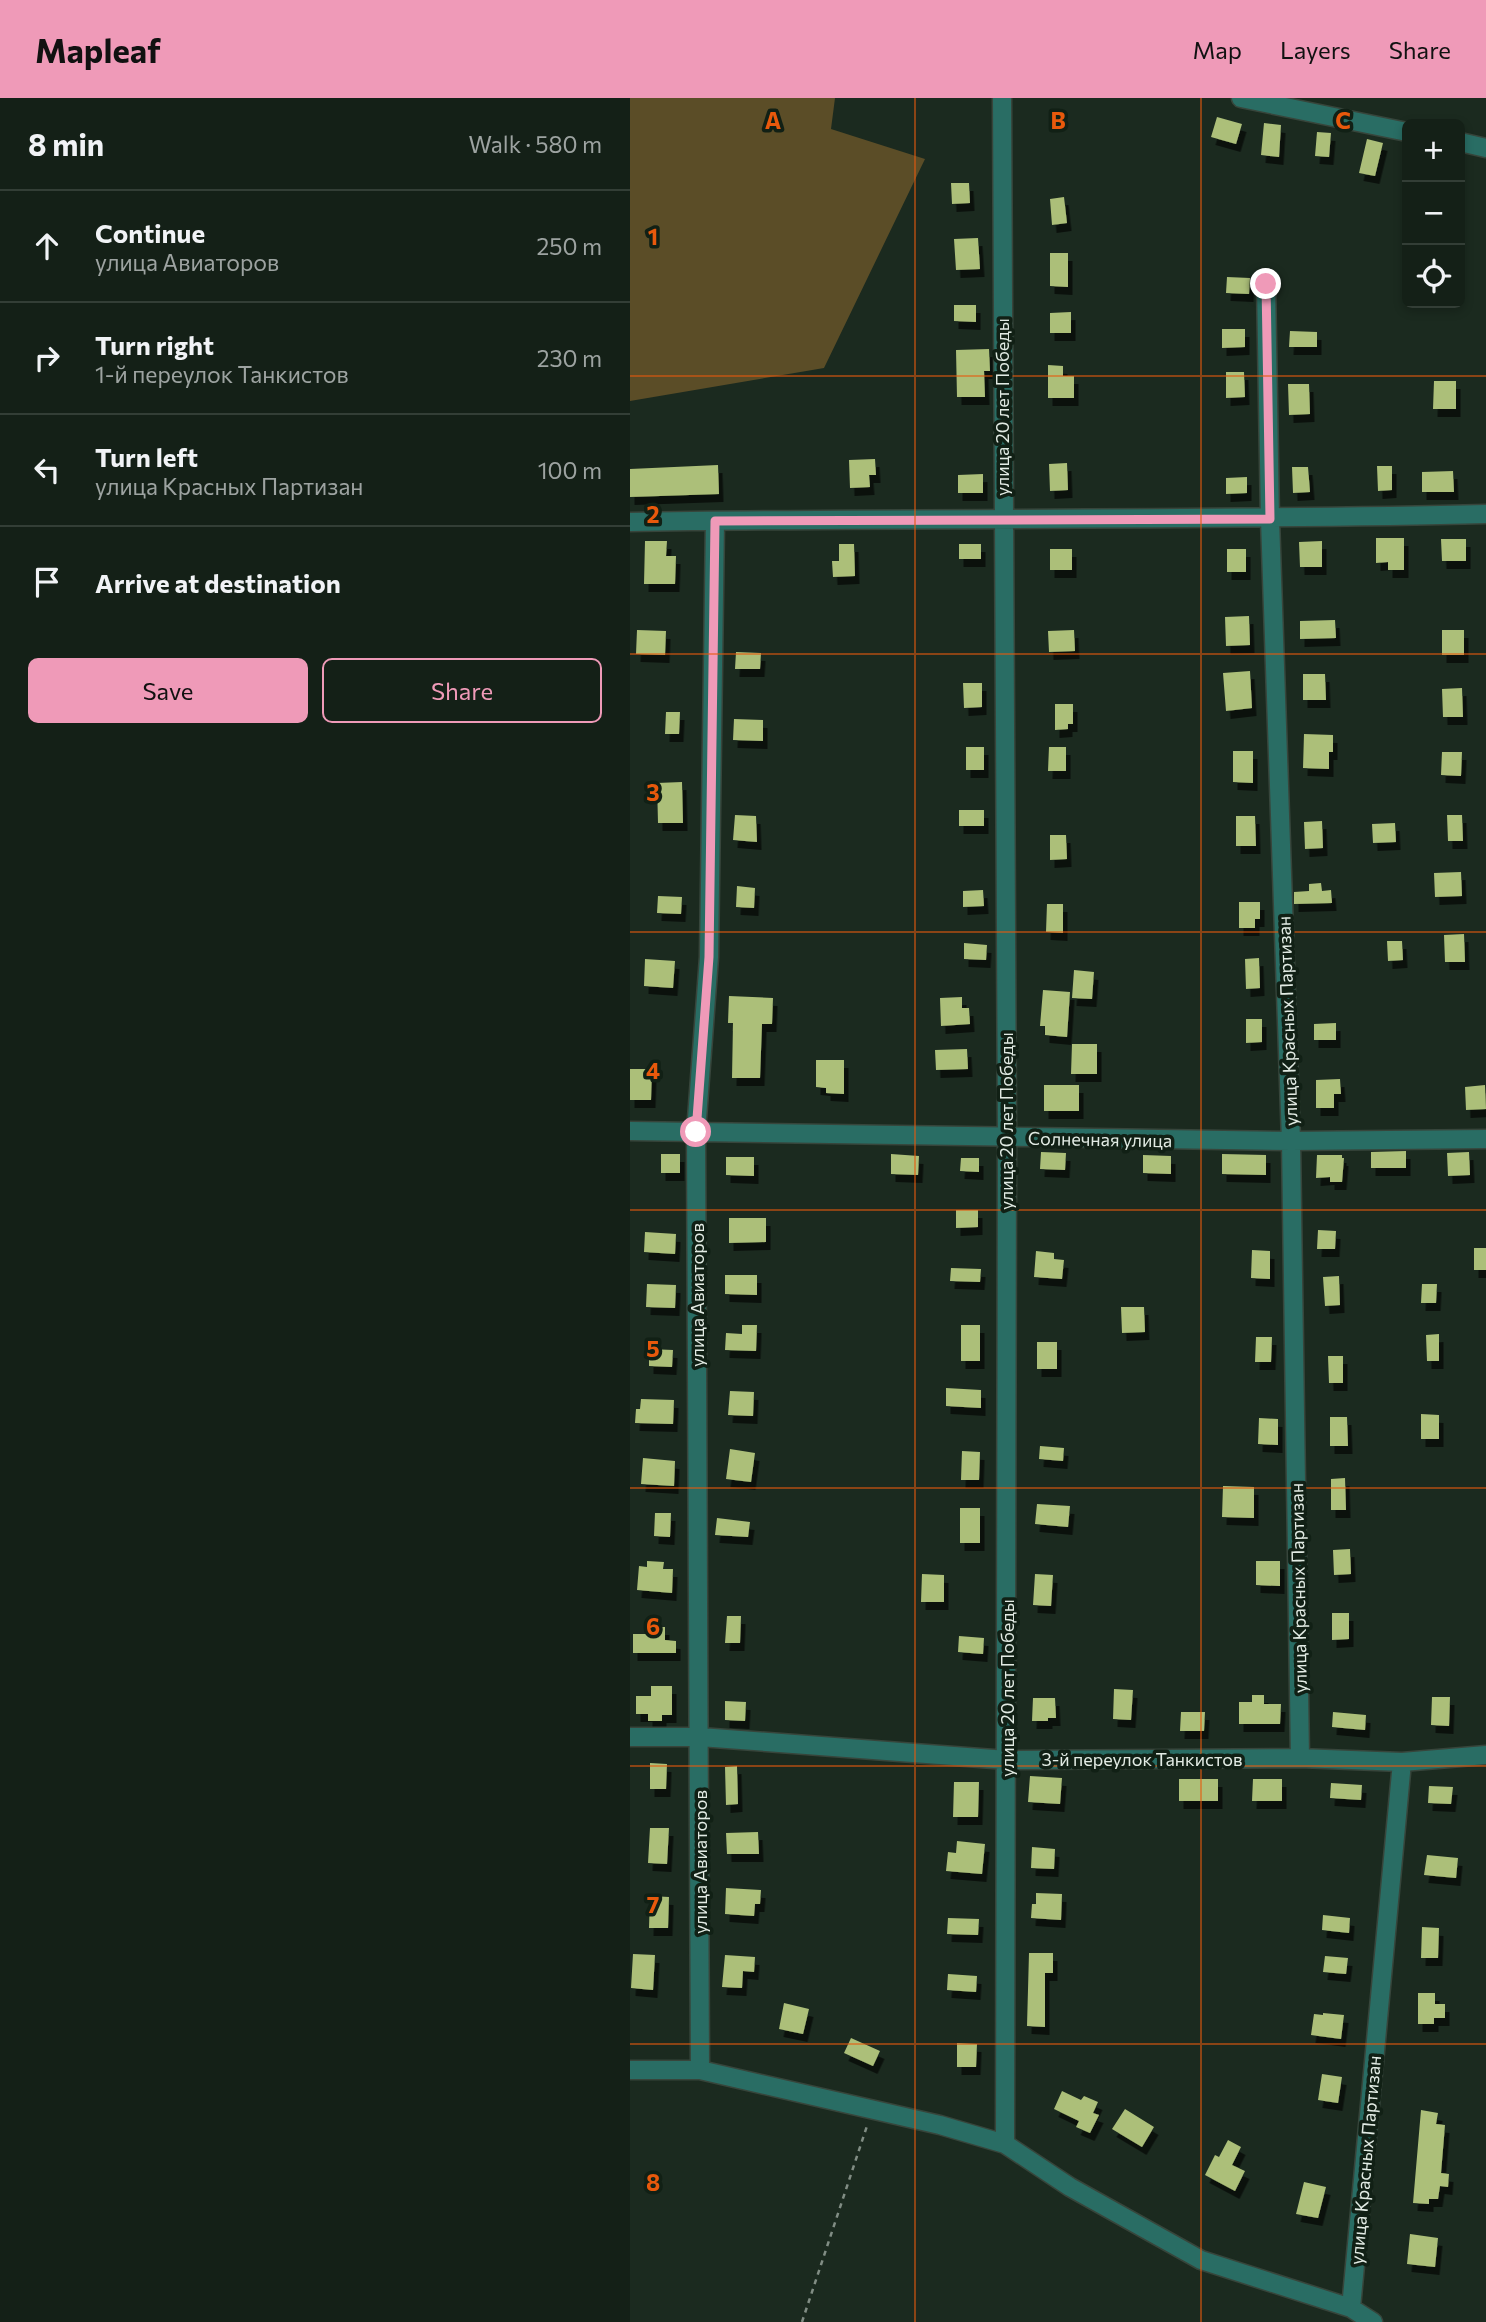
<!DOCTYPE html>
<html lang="en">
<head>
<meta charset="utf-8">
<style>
  :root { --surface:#142017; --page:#1d2820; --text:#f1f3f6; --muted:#9da3a1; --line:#333e36; --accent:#ef9ab8 }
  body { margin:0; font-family:Commissioner,sans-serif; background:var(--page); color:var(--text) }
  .controls { position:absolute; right:21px; top:21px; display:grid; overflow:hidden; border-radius:10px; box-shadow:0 4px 10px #0003 }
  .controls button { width:63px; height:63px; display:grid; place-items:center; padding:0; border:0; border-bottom:2px solid var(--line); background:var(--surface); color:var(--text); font:35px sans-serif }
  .stop { position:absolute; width:21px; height:21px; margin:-16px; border:5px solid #ef9ab8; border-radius:50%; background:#fff }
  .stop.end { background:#ef9ab8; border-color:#fff; box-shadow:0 2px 7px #0008 }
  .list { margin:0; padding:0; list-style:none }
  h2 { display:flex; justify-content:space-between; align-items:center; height:91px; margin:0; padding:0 28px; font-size:30px }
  h2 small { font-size:23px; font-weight:400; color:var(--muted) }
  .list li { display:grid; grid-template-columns:46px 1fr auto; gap:21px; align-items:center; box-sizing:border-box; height:112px; padding:0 28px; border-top:2px solid var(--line) }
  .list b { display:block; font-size:26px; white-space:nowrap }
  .list p { margin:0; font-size:23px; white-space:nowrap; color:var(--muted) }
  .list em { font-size:23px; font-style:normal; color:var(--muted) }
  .actions { display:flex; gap:14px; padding:21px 28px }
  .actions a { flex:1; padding:16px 0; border:2px solid var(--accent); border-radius:10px; text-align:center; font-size:24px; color:var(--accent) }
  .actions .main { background:var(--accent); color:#111 }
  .icon { flex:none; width:38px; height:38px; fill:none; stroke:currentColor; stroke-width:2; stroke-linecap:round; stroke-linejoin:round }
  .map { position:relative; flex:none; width:856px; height:2224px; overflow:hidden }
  header { display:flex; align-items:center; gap:42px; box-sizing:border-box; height:98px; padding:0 35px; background:var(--accent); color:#111 }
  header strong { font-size:33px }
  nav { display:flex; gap:38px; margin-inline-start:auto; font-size:24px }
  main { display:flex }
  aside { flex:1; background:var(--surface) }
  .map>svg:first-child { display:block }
</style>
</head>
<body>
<header>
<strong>Mapleaf</strong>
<nav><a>Map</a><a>Layers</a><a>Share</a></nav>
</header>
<main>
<aside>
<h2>8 min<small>Walk · 580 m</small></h2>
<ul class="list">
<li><svg class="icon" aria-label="ahead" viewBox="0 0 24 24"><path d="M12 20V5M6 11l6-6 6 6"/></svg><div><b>Continue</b><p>улица Авиаторов</p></div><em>250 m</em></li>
<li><svg class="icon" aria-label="right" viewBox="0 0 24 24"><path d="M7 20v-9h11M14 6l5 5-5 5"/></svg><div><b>Turn right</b><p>1-й переулок Танкистов</p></div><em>230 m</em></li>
<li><svg class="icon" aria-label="left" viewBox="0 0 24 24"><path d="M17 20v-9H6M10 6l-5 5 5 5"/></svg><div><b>Turn left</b><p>улица Красных Партизан</p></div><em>100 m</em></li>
<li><svg class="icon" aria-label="arrive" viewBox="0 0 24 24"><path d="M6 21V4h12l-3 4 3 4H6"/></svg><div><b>Arrive at destination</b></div></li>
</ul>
<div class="actions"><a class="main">Save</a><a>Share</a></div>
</aside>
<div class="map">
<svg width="856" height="2224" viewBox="0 0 856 2224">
  <defs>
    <filter id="shadow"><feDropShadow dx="4.5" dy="8" stdDeviation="0" flood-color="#0009"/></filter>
  </defs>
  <rect width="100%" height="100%" fill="#1b2a1f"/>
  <path fill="#5b4d27" d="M0,0H205L201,31L295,61L194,270L0,303Z"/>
  <path fill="#acbf79" filter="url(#shadow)" d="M587,19L612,26L606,46L581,39Z
    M634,25L651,27L649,59L631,57Z
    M687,34L701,35L699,59L685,58Z
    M737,41L753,45L745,78L729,75Z
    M321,85H339L340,105L322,106Z
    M434,99L437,125L422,127L420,101Z
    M348,140L350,171L326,172L324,141Z
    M420,155H438V189L420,188Z
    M597,179L620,180L619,196L596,195Z
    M324,207H346V224L324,223Z
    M441,214V235H420V215Z
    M592,231H615V249L592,250Z
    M660,233L687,234V249H659Z
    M359,251L360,273H354L355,299H327L326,252Z
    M418,267L433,268V278H444V300H418Z
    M596,274H614L615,299L596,300Z
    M804,283H826V311H803Z
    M658,286H679L680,316L659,317Z
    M245,361L246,377H239L240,389L220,390L219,362Z
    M437,365L438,392L420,393L419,366Z
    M88,367L89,396L0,399V371Z
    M747,368H762V392L748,393Z
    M662,369H678L680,394L663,395Z
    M823,373L824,394H792V374Z
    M353,376V395H328V377Z
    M617,379V395L596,396V380Z
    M746,440H774V472H758V464L746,465Z
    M811,441H836V463H812Z
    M15,443H37L36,458H46L45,486H14Z
    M692,443V469H670L669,444Z
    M209,446H224L225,478L203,479L202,463H209Z
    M329,446H351V461H329Z
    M420,451H442V472H420Z
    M597,451H616V474H597Z
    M619,518L620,547L596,548L595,519Z
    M705,522L706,540L670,541V523Z
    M7,532L36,533L35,557L6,556Z
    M444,532L445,553L419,554L418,533Z
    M812,532H834V557H812Z
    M106,554L131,555L130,571H105Z
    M620,573L622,610L596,613L593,575Z
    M673,576H695L696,602H673Z
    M333,585H352V609L334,610Z
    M832,590L833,619H813L812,591Z
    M425,606H443V626H438V631L425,632Z
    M36,614H50L49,636H35Z
    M104,621L133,622V643L103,642Z
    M674,636L703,637V654H699V671L673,670Z
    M336,649H354V672H336Z
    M419,649H436V673H418Z
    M603,653H623V685L603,684Z
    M812,654H832L831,678L811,677Z
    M52,684L53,725H28L27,685Z
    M329,712H354V728H329Z
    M105,717L126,718L127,744L103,742Z
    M817,717H832L833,743H818Z
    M606,718H625L626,748H606Z
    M692,723L693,750L675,751L674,724Z
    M765,725L766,744L743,745L742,726Z
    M420,737H436L437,761L420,762Z
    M831,774L832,798L805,799L804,775Z
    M691,785L692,793L701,792L702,805L664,806V794L679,793V786Z
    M107,788L125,790L124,810L106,809Z
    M353,792L354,808L333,809V793Z
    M28,798L52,799L51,816L27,815Z
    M609,804H630V821H625V830H609Z
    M417,806H433V835L416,834Z
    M834,836L835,864H815L814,837Z
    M757,843H772L773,862L758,863Z
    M334,845L357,847L356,862L334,861Z
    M629,860L630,890L616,891L615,861Z
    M15,861L45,863L43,890L14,888Z
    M444,872L464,874L462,901L442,900Z
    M413,892L440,894L437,939L415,937V928H410Z
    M99,898L143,900L142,926H132L130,980H102L103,925H98Z
    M332,899V910H339L340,926L311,928L310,900Z
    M616,921H632V944L616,945Z
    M706,925V942H684V926Z
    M442,946H467V976H441Z
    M337,951L338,971L306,972L305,952Z
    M186,962H214V996L196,995V990L186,989Z
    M0,971H22L21,1002H0Z
    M710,981L711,996H704V1010H686V982Z
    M414,987H449V1013H414Z
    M855,987L856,1011L836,1012L835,989Z
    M776,1053V1070H741V1054Z
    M411,1054L436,1055L435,1072L410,1071Z
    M839,1054L840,1077L818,1078L817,1055Z
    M31,1056H50V1075H31Z
    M261,1056L289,1058L288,1077L261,1076Z
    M592,1056L636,1057V1077L592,1076Z
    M513,1057L541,1058V1076L513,1075Z
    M687,1057H712V1060H714L712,1084H700V1079L686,1080Z
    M96,1059H124V1078L96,1077Z
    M331,1060H349V1074L330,1073Z
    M326,1112H348V1129L326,1130Z
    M99,1120H136V1144L99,1145Z
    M688,1132L706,1133L705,1151H687Z
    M15,1134L46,1136L45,1156L14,1154Z
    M844,1150H856V1172H844Z
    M622,1152L640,1153V1181L621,1180Z
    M406,1153L424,1155V1161L434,1162L432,1181L404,1179Z
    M321,1170L351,1171L350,1184L320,1183Z
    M95,1177H127V1197L95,1196Z
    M709,1178L710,1207L695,1208L693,1179Z
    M17,1186L46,1187L45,1210L16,1209Z
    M792,1186H807L806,1205H791Z
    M491,1209H514L515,1234L492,1235Z
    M112,1227H127L126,1253L95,1252L96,1235L112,1236Z
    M331,1227H350V1263H331Z
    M809,1236V1263H797L796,1237Z
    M626,1239H642L641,1264H625Z
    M407,1244H427V1271H407Z
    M19,1251L43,1252L42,1269L19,1268Z
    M698,1258H713V1285H699Z
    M316,1290L351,1292V1310L316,1308Z
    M100,1293L124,1294L123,1318L98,1317Z
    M11,1301L44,1302L43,1326L5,1325L6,1311H10Z
    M791,1316L809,1317V1341H791Z
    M700,1319H717L718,1348H700Z
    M629,1320L648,1321V1347L628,1346Z
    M410,1348L434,1350L433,1363L409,1361Z
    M100,1351L125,1355L121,1384L96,1381Z
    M332,1353L350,1354L349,1382H331Z
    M13,1360L45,1363L44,1388L11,1386Z
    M715,1380L716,1412H701V1381Z
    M593,1388L624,1389V1420L592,1419Z
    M407,1406L440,1408L438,1429L405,1426Z
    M330,1410H350V1445H330Z
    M25,1415H41L40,1439L24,1438Z
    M87,1420L120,1424L118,1439L85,1437Z
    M720,1451L721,1476L704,1477L703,1452Z
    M17,1463L34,1464L33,1471H43L42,1495L7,1492L9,1468L17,1469Z
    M626,1463H650V1488L626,1487Z
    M292,1476L314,1477V1504H291Z
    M405,1476L423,1477L421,1508L403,1507Z
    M702,1515H719V1541L702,1542Z
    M97,1518H111L110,1545H95Z
    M16,1529H35V1542L46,1543V1555H3V1536H16Z
    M329,1538L354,1540L353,1556L328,1554Z
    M21,1588H42V1617H32V1623H18V1616H6V1598H21Z
    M484,1591L503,1592L501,1622L483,1621Z
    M622,1597H634V1606H651L650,1626H609V1604H622Z
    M802,1599H820L819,1628L801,1627Z
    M403,1600H425L426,1620H418V1623H402Z
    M95,1603L116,1604L115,1623L95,1622Z
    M551,1614H575L574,1633H550Z
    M703,1614L736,1617L735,1632L702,1629Z
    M20,1665L37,1666L36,1691H20Z
    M107,1668L108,1706L96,1707L95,1669Z
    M400,1678L432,1680L430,1706L398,1704Z
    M549,1681H588V1703H549Z
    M623,1681H652V1703H622Z
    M324,1684H349L348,1719H323Z
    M701,1685L732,1687L731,1702L700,1700Z
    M799,1688L823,1689L821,1706L798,1705Z
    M20,1730H39L37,1766L18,1765Z
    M128,1734L129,1756H97L96,1735Z
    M327,1743L355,1746L352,1776L316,1773L318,1754L326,1755Z
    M402,1749L425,1751L424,1771L401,1770Z
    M797,1757L828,1760L826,1780L794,1777Z
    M96,1790L131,1792L130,1806H125L124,1818L95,1816Z
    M406,1795L432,1796L431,1822L401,1820L402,1806H406Z
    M20,1798L39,1799L38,1830H19Z
    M693,1817L720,1820L719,1835L692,1832Z
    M318,1820L349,1821L348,1837L317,1836Z
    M792,1829L809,1830L808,1860H791Z
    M399,1855H423V1875H415V1929L397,1928Z
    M3,1856L25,1857L23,1892L1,1890Z
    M95,1857L125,1859L124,1874L113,1873L112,1890L92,1889Z
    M695,1858L718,1860L716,1876L693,1874Z
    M318,1876L347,1878L346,1894L317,1892Z
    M788,1895H805V1906H815V1920H804V1926H788Z
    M154,1905L179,1911L173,1936L149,1931Z
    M693,1915L714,1917L711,1941L681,1937L684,1916L693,1917Z
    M221,1940L250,1953L243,1968L214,1955Z
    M327,1945L347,1946L346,1969H327Z
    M692,1976L712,1979L708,2005L688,2002Z
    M432,1993L451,2002L454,1998L468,2004L463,2015L469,2017L460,2035L446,2029L449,2023L424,2011Z
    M495,2011L524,2029L512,2049L482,2031Z
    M791,2012L808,2015L806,2026L815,2027L811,2075L819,2076L818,2089L810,2088L808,2101H799V2106L783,2105Z
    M598,2042L611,2049L602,2067L615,2073L605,2093L575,2077L585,2057L589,2059Z
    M674,2084L696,2089L688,2120L666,2116Z
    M780,2136L808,2140L805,2169L777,2166Z"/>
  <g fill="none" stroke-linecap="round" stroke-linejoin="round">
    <g stroke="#37453b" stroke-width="21">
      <path id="minor" d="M372,0L377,1040L375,2046
        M611,0L777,34
        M830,44L856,50
        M636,186L640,421L661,1043L670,1660
        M0,424C285,419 571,423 856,416
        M0,1033L661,1043L856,1041
        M0,1639H70L377,1662L670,1660L772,1664L856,1657
        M0,1972H70L310,2027L375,2046L440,2089L571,2162L721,2210L743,2224
        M70,1972L66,1034L79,859L85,423
        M721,2210L772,1664"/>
    </g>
    <path stroke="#818d84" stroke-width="2.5" stroke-dasharray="5 5" stroke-linecap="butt" d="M172,2224L237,2028"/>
    <use href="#minor" stroke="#296d64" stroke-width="18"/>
  </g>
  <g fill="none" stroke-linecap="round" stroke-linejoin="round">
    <path stroke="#ef9ab8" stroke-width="9" d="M66,1034L79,859L85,423L640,421L636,186"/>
  </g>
  <path fill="none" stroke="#e8590c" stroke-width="2" stroke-opacity="0.55" d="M285,0V2224M571,0V2224M0,278H856M0,556H856M0,834H856M0,1112H856M0,1390H856M0,1668H856M0,1946H856"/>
  <g text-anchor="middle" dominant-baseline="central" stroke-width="7" stroke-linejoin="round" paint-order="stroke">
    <g font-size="18" fill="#e2ebe4" stroke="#112015">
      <text transform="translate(372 309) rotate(-90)">улица 20 лет Победы</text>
      <text transform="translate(657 923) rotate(-92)">улица Красных Партизан</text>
      <text transform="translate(376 1023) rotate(-90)">улица 20 лет Победы</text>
      <text transform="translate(470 1041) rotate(1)">Солнечная улица</text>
      <text transform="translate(67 1197) rotate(-90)">улица Авиаторов</text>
      <text transform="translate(668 1490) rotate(-91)">улица Красных Партизан</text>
      <text transform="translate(377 1590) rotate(-90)">улица 20 лет Победы</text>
      <text x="512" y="1661">3-й переулок Танкистов</text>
      <text transform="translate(70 1764) rotate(-90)">улица Авиаторов</text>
      <text transform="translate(735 2062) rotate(-85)">улица Красных Партизан</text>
    </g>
  </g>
  <g font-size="23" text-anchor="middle" font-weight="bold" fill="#e8590c" stroke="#112015" stroke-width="7" stroke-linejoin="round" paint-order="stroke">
    <text x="143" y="31">A</text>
    <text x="428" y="31">B</text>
    <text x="713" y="31">C</text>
    <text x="23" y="147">1</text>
    <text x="23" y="425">2</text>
    <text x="23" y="703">3</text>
    <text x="23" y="981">4</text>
    <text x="23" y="1259">5</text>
    <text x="23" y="1537">6</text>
    <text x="23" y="1815">7</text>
    <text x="23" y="2093">8</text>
  </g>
</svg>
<div class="controls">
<button>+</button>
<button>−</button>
<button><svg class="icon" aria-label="locate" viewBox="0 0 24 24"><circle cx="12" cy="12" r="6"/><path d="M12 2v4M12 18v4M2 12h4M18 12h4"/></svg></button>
</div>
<div class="stop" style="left:66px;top:1034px"></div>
<div class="stop end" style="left:636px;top:186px"></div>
</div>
</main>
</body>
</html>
